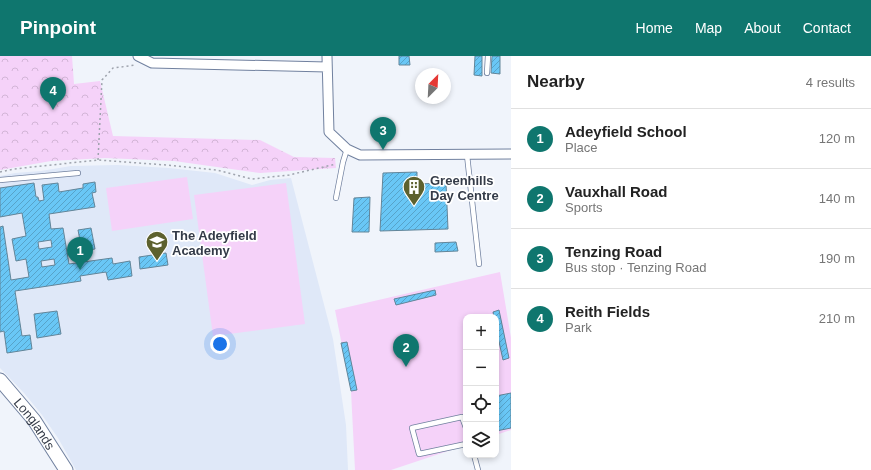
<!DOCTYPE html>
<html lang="en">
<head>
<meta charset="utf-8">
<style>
  :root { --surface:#fff; --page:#f6f6f6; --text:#222; --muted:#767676; --line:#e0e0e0; --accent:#0f766e }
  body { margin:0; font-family:Helvetica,sans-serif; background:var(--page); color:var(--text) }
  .controls { position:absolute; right:12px; bottom:12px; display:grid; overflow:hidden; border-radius:8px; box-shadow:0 2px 6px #0003 }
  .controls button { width:36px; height:36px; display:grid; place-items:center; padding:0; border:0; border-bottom:1px solid var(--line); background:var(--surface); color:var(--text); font:20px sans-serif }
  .compass { position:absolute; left:415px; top:12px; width:36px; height:36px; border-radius:50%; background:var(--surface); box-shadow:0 2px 6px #0003; rotate:24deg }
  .you { position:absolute; left:220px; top:288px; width:14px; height:14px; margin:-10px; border:3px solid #fff; border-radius:50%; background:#1a73e8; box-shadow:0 0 0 6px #1a73e833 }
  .badge { display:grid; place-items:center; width:26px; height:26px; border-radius:50%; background:var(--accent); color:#fff; font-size:13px; font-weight:700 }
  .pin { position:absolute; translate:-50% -33px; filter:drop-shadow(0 1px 2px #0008) }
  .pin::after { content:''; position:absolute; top:21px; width:14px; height:12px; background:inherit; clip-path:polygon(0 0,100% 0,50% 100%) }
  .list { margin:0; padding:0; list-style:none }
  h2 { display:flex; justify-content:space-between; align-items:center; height:52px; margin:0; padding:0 16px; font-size:17px }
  h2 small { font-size:13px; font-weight:400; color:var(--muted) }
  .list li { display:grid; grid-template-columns:26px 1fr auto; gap:12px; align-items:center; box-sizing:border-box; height:60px; padding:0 16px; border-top:1px solid var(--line) }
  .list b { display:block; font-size:15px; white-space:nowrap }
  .list p { margin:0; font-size:13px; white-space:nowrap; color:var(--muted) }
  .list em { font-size:13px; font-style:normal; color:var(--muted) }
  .icon { flex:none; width:22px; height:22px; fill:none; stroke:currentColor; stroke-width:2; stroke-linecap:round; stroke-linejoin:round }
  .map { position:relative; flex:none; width:511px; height:414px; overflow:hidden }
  header { display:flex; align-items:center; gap:24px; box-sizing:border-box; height:56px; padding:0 20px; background:var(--accent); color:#fff }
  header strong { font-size:19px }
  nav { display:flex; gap:22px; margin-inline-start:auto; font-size:14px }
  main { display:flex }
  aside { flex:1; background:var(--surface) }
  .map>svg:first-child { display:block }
</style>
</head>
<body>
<header>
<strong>Pinpoint</strong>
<nav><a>Home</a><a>Map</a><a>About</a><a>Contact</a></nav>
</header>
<main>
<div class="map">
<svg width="511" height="414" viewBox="0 0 511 414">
  <defs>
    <pattern id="forest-crowns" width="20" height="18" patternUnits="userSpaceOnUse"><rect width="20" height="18" fill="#f5d2f9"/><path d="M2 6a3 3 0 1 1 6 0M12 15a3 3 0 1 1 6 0" fill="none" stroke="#d3b5d7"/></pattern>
    <pattern id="building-hatch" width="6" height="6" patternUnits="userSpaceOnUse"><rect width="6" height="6" fill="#69c7f6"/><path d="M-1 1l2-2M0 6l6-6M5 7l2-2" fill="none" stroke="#57a3c9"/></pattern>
  </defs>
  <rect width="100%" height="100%" fill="#f0f4fb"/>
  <path fill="#dfe8f8" d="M117,109L169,112L215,117L252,129L270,124L291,122L333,283L346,369L348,414H76L58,382L42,359L24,337L0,312V120L15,117L41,115L71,110Z"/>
  <path fill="#f5d2f9" d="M187,121L193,163L112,175L106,132Z
    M286,127L305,268L213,280L194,139Z
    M500,216L511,282V374L496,379V261H466V389L391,414H355L351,335L335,254Z"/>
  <path fill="url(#forest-crowns)" d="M0,0H72L74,28L100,25L113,80L260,84L294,101L335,102L336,112L260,117L174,105L105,102L51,105L0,114Z"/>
  <path fill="url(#building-hatch)" stroke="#628599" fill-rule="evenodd" d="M399,0H409L410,9H399Z
    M475,0H482V20L474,19Z
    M492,0H500V18L491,17Z
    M417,116V128L446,127L448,173L380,175L383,117Z
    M95,126L96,136L92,137L95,151L49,158L51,173L63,172L69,208L112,202L113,208L130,205L132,220L108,224L106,216L80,220L81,225L15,235L22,280L30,279L32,293L7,297L4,275L0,276V171L3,170L11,224L29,221L26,203L16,205L12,183L26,180L22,157L0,161V132L34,127L36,141H38L39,145L44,144L42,129L58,127L59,136L83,132V128ZM51,184L52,191L39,193L38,186ZM54,203L55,209L42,211L41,205Z
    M370,141L369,176H352L354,142Z
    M91,172L95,193L82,195L78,174Z
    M456,186L458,195L435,196V187Z
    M166,197L168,209L140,213L139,201Z
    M435,234L436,239L396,249L394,243Z
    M499,254L509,302L503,304L496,272V261H494L493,256Z
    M57,255L61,278L37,282L34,258Z
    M347,286L357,334L351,335L341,287Z
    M511,337V372L496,375V340Z"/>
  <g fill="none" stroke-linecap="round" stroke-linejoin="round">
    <g stroke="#71819f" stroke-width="6">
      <path id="lane" d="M487,17L488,0
        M467,99L479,208
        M0,124L78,117
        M336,142L343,106L347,93
        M466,372L462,361L412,372L419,398L466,388
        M474,399L478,414"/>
    </g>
    <g stroke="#71819f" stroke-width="11">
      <path id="street" d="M138,0L152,7L327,11
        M327,0L329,76L347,93L360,99L511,98"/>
    </g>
    <g stroke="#71819f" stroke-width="15">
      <g id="secondary">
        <path id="s1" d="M0,324L34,364L66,414"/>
      </g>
    </g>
    <path stroke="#9ea3ad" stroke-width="1.5" stroke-dasharray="2 3" stroke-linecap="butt" d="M98,104L102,24L113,12L136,9
      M0,116L14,113L98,104L166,109L217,114L252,123L289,119L336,108"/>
    <use href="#lane" stroke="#fff" stroke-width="4.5"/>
    <use href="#street" stroke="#fff" stroke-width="9"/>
    <use href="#secondary" stroke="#fff" stroke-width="13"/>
  </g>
  <defs>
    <g id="building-pin" transform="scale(1.15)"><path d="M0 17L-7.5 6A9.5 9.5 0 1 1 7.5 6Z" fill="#5d612e" stroke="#fff"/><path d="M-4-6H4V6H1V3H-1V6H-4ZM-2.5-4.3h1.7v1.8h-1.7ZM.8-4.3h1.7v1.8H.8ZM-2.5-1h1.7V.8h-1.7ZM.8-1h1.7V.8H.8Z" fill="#fff"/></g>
    <g id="school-pin" transform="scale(1.15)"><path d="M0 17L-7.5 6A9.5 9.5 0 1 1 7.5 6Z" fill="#5d612e" stroke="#fff"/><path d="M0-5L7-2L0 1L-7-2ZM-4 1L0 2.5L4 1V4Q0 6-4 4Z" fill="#fff"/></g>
  </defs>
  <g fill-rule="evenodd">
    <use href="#building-pin" x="414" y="131"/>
    <use href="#school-pin" x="157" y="186"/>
  </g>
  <g text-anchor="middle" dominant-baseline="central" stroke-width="3.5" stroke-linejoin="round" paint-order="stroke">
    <g font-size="13" font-weight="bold" fill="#343b48" stroke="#fff" text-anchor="start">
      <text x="430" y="124">Greenhills<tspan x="430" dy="15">Day Centre</tspan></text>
      <text x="172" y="179">The Adeyfield<tspan x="172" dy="15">Academy</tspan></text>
    </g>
    <g font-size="13" fill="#343b48" stroke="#fff">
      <text stroke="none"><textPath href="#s1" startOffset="56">Longlands</textPath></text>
    </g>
  </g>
</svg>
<div class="controls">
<button>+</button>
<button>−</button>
<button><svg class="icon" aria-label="locate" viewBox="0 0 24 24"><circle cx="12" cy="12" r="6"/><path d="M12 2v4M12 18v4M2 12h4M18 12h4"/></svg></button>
<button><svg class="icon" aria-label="layers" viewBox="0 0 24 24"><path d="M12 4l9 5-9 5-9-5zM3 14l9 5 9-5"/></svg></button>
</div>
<svg class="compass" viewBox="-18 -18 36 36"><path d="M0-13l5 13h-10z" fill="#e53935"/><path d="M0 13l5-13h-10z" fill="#767676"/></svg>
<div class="you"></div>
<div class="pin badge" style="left:80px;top:214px">1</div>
<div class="pin badge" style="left:406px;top:311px">2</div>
<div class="pin badge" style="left:383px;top:94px">3</div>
<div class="pin badge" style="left:53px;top:54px">4</div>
</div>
<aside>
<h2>Nearby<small>4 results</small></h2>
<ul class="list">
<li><span class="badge">1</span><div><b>Adeyfield School</b><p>Place</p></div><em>120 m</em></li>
<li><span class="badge">2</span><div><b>Vauxhall Road</b><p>Sports</p></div><em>140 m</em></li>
<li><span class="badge">3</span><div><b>Tenzing Road</b><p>Bus stop · Tenzing Road</p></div><em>190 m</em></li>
<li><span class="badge">4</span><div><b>Reith Fields</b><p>Park</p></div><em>210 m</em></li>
</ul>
</aside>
</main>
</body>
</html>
